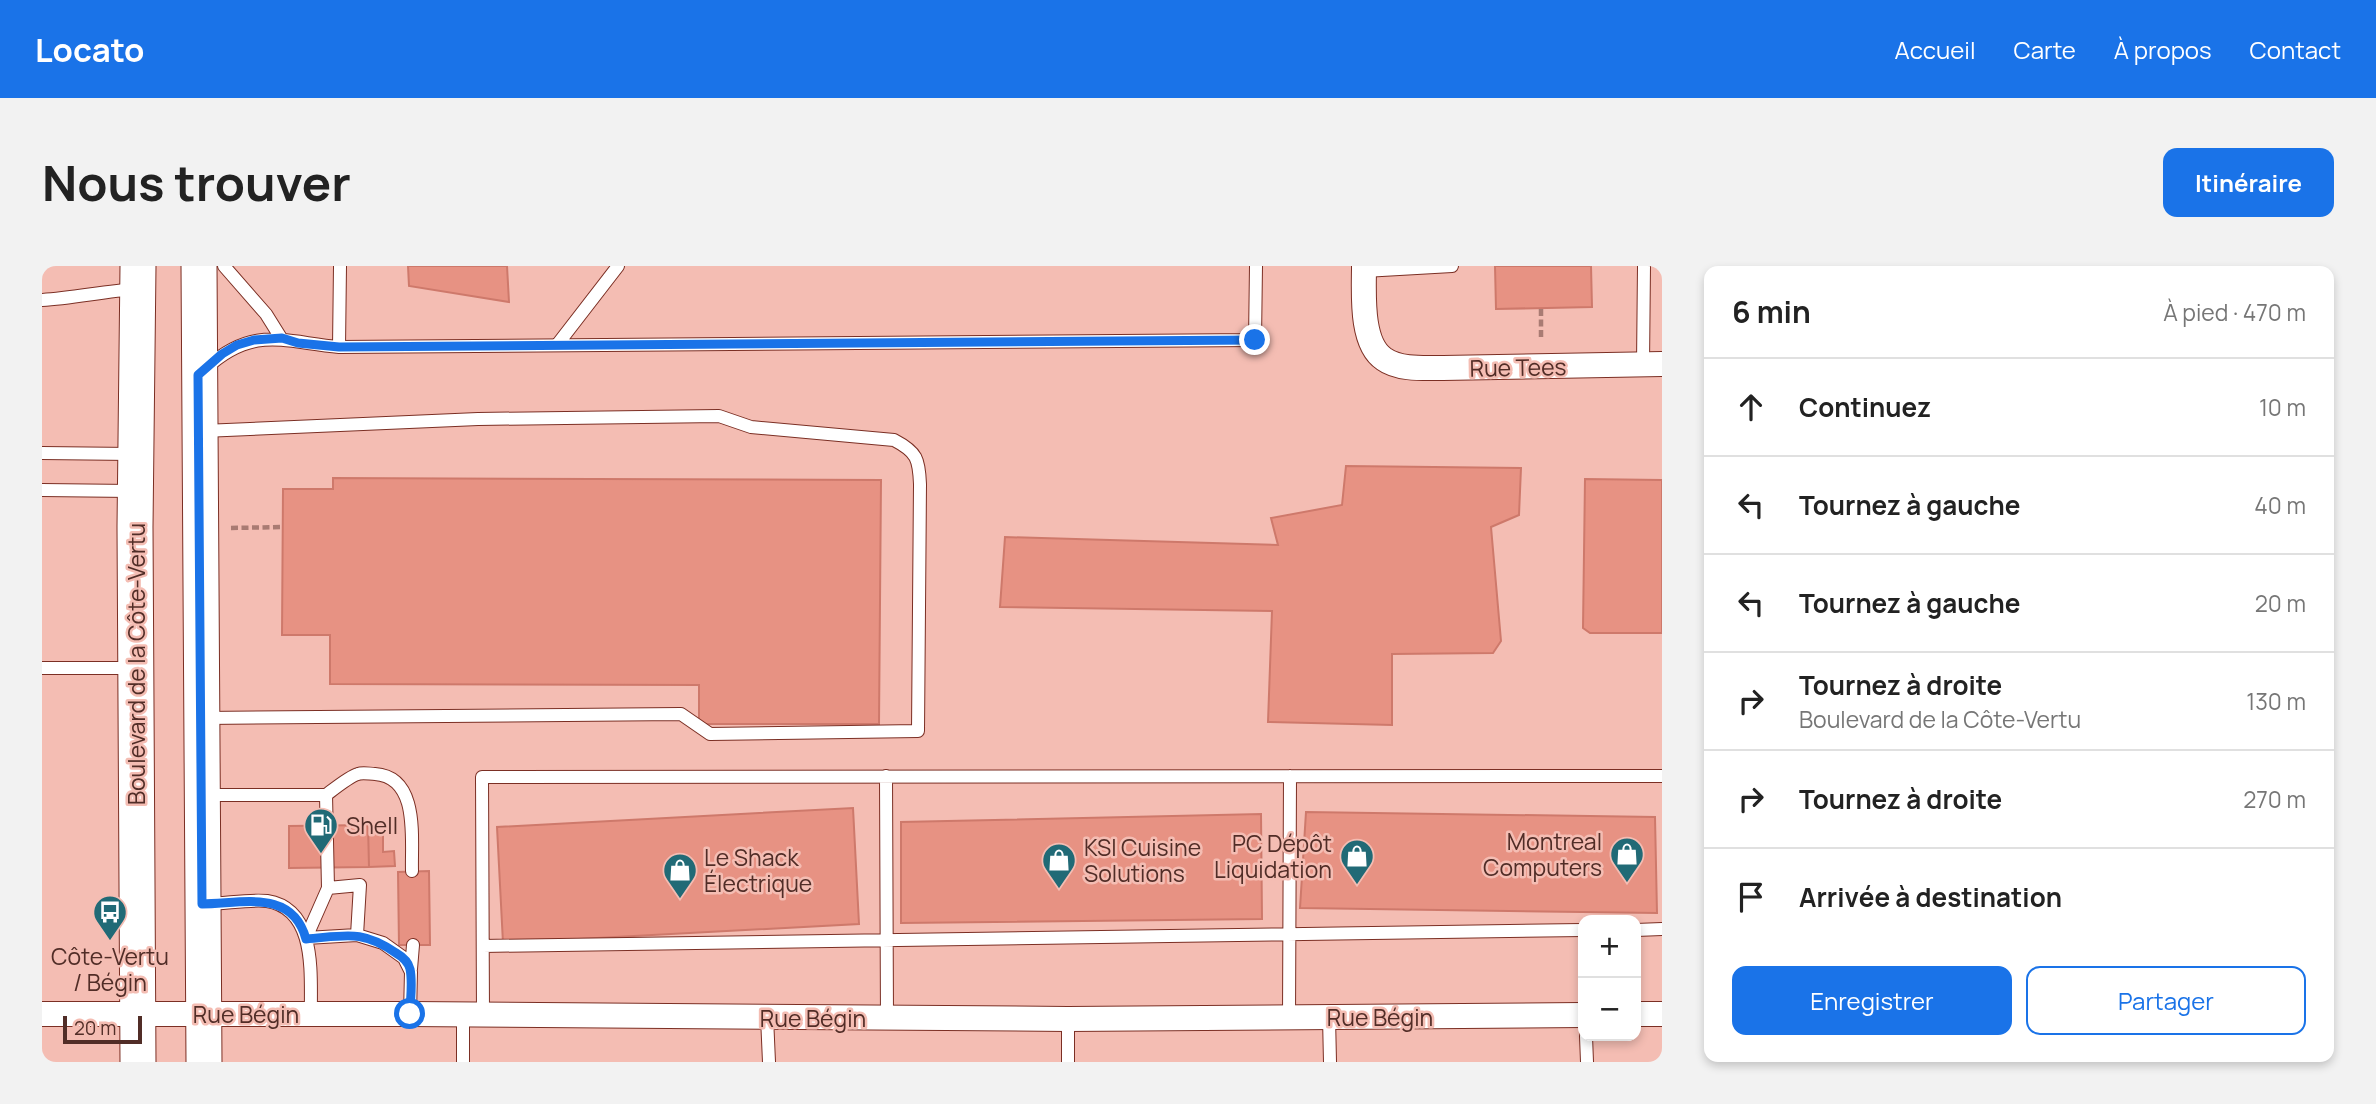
<!DOCTYPE html>
<html lang="fr">
<head>
<meta charset="utf-8">
<style>
  :root { --surface:#fff; --page:#f2f2f2; --text:#222; --muted:#767676; --line:#e0e0e0; --accent:#1a73e8 }
  body { margin:0; font-family:Manrope,sans-serif; background:var(--page); color:var(--text) }
  .controls { position:absolute; right:21px; bottom:21px; display:grid; overflow:hidden; border-radius:14px; box-shadow:0 4px 10px #0003 }
  .controls button { width:63px; height:63px; display:grid; place-items:center; padding:0; border:0; border-bottom:2px solid var(--line); background:var(--surface); color:var(--text); font:35px sans-serif }
  .scale { position:absolute; left:21px; bottom:18px; width:79px; box-sizing:border-box; padding-left:7px; border:4px solid #512d27; border-top:0; font-size:19px; line-height:24px; white-space:nowrap; color:#512d27; -webkit-text-stroke:5px #f4bdb3; paint-order:stroke }
  .stop { position:absolute; width:21px; height:21px; margin:-16px; border:5px solid #1a73e8; border-radius:50%; background:#fff }
  .stop.end { background:#1a73e8; border-color:#fff; box-shadow:0 2px 7px #0008 }
  .list { margin:0; padding:0; list-style:none }
  h2 { display:flex; justify-content:space-between; align-items:center; height:91px; margin:0; padding:0 28px; font-size:30px }
  h2 small { font-size:23px; font-weight:400; color:var(--muted) }
  .list li { display:grid; grid-template-columns:46px 1fr auto; gap:21px; align-items:center; box-sizing:border-box; height:98px; padding:0 28px; border-top:2px solid var(--line) }
  .list b { display:block; font-size:26px; white-space:nowrap }
  .list p { margin:0; font-size:23px; white-space:nowrap; color:var(--muted) }
  .list em { font-size:23px; font-style:normal; color:var(--muted) }
  .actions { display:flex; gap:14px; padding:21px 28px }
  .actions a { flex:1; padding:16px 0; border:2px solid var(--accent); border-radius:14px; text-align:center; font-size:24px; color:var(--accent) }
  .actions .main { background:var(--accent); color:#fff }
  .icon { flex:none; width:38px; height:38px; fill:none; stroke:currentColor; stroke-width:2; stroke-linecap:round; stroke-linejoin:round }
  .map { position:relative; flex:none; width:1620px; height:796px; overflow:hidden; border-radius:14px }
  header { display:flex; align-items:center; gap:42px; box-sizing:border-box; height:98px; padding:0 35px; background:var(--accent); color:#fff }
  header strong { font-size:33px }
  nav { display:flex; gap:38px; margin-inline-start:auto; font-size:24px }
  .intro { display:flex; align-items:center; justify-content:space-between; box-sizing:border-box; height:168px; padding:0 42px }
  h1 { margin:0; font-size:49px }
  .button { padding:18px 32px; border-radius:14px; background:var(--accent); color:#fff; font-size:24px; font-weight:700 }
  main { display:flex; gap:42px; padding:0 42px }
  aside { flex:1; background:var(--surface); border-radius:14px; box-shadow:0 4px 10px #0003 }
  .map>svg:first-child { display:block }
</style>
</head>
<body>
<header>
<strong>Locato</strong>
<nav><a>Accueil</a><a>Carte</a><a>À propos</a><a>Contact</a></nav>
</header>
<div class="intro"><h1>Nous trouver</h1><a class="button">Itinéraire</a></div>
<main>
<div class="map">
<svg width="1620" height="796" viewBox="0 0 1620 796">
  <rect width="100%" height="100%" fill="#f4bdb3"/>
  <path fill="#e79283" stroke="#ce796b" stroke-width="2" d="M366,0H465L467,36L367,20Z
    M1453,0H1549L1550,41L1454,43Z
    M1304,200L1479,202L1477,249L1449,261L1459,375L1451,387L1350,388V459L1226,456L1230,345L958,341L963,271L1236,279L1229,252L1300,239Z
    M291,212L839,214L837,458H657V419L288,418V369H240L241,223H291Z
    M1543,213L1620,214V367H1548L1541,362Z
    M811,542L817,658L461,677L455,561Z
    M1264,546L1613,551L1615,647L1258,642Z
    M1219,548L1220,653L859,657V556Z
    M326,559H341V586L352,585L353,600L327,601Z
    M326,559L327,601L247,602V560Z
    M387,605L388,679H357L356,606Z"/>
  <g fill="none" stroke-linecap="round" stroke-linejoin="round">
    <g stroke="#7b2f24" stroke-width="14">
      <path id="lane" d="M182,0L224,48L239,72
        M1322,5L1410,0
        M0,34C32,32 63,25 95,23
        M515,79L576,0
        M297,81L298,0
        M1601,98L1602,0
        M164,102C212,59 241,76 297,81L1213,74L1214,0
        M161,165L436,153L677,150L709,161L852,174C875,186 877,193 878,218L876,465L668,468L639,448L161,452
        M0,187L90,188
        M0,224L90,225
        M0,402H90
        M844,510L845,752
        M161,529H284L286,622L264,672L315,669L341,677L362,692L369,706L368,748
        M284,529C292,523 308,510 316,508C321,506 328,508 333,508C378,511 369,574 370,605
        M286,622L318,619L315,669
        M164,638C183,638 206,633 225,635C276,643 268,711 269,748
        M1594,664L1620,663
        M441,680L1541,664
        M369,703L371,679
        M421,749V796
        M441,749L440,511L1620,510
        M725,751L727,796
        M1247,751L1248,510
        M1287,751L1288,796
        M1544,770L1545,796
        M1026,796V753"/>
    </g>
    <g stroke="#7b2f24" stroke-width="26">
      <path id="street" d="M1322,0C1322,26 1318,77 1342,93C1357,104 1383,102 1401,102L1620,98
        M0,748H368L1026,753L1541,749
        M1594,748H1620"/>
    </g>
    <g stroke="#7b2f24" stroke-width="37">
      <path id="secondary" d="M96,0L93,261L96,796
        M157,0L162,796"/>
    </g>
    <path stroke="#a97b73" stroke-width="4.5" stroke-dasharray="7 3.5" stroke-linecap="butt" d="M1499,71V42
      M189,262L240,261"/>
    <use href="#lane" stroke="#fff" stroke-width="12"/>
    <use href="#street" stroke="#fff" stroke-width="24"/>
    <use href="#secondary" stroke="#fff" stroke-width="35"/>
  </g>
  <g fill="none" stroke-linecap="round" stroke-linejoin="round">
    <path stroke="#1a73e8" stroke-width="9" d="M368,748C368,734 371,717 368,703C366,695 361,691 354,687C320,663 303,670 264,673C250,622 199,638 160,638L156,109L180,88L195,79L212,74L240,72L256,77L297,81L1213,74"/>
  </g>
  <defs>
    <g id="fuel-pin" transform="scale(1.75)"><path d="M0 17L-7.5 6A9.5 9.5 0 1 1 7.5 6Z" fill="#216a76" stroke="#f4bdb3"/><path d="M-5.5-6h7V0h2V4h1.3V-2.5L3-4.5l.8-.8L6-3V5H2.5V1h-1V6h-7ZM-4.2-4.7v3.2H.2V-4.7Z" fill="#fff"/></g>
    <g id="shop-pin" transform="scale(1.75)"><path d="M0 17L-7.5 6A9.5 9.5 0 1 1 7.5 6Z" fill="#216a76" stroke="#f4bdb3"/><path d="M-5-2.5h2.3a2.7 3.5 0 0 1 5.4 0H5L5.5 6h-11ZM-1.5-2.5h3a1.5 2.3 0 0 0-3 0Z" fill="#fff"/></g>
    <g id="bus-pin" transform="scale(1.75)"><path d="M0 17L-7.5 6A9.5 9.5 0 1 1 7.5 6Z" fill="#216a76" stroke="#f4bdb3"/><path d="M-5-6H5V4H4V6H2V4H-2V6H-4V4H-5ZM-3.5-4V0h7V-4ZM-3.5 1.2v1.5H-2V1.2ZM2 1.2v1.5H3.5V1.2Z" fill="#fff"/></g>
  </defs>
  <g fill-rule="evenodd">
    <use href="#fuel-pin" x="279" y="559"/>
    <use href="#shop-pin" x="1585" y="588"/>
    <use href="#shop-pin" x="1315" y="590"/>
    <use href="#shop-pin" x="1017" y="594"/>
    <use href="#shop-pin" x="638" y="604"/>
    <use href="#bus-pin" x="68" y="646"/>
  </g>
  <g text-anchor="middle" dominant-baseline="central" stroke-width="5" stroke-linejoin="round" paint-order="stroke">
    <g font-size="23" fill="#512d27" stroke="#f4bdb3">
      <text transform="translate(1476 101) rotate(-1)">Rue Tees</text>
      <text transform="translate(94 398) rotate(-90)">Boulevard de la Côte-Vertu</text>
      <text x="204" y="748">Rue Bégin</text>
      <text x="1338" y="751">Rue Bégin</text>
      <text x="771" y="752">Rue Bégin</text>
    </g>
    <g font-size="23" fill="#512d27" stroke="#f4bdb3" text-anchor="start">
      <text x="304" y="559">Shell</text>
      <text x="1560" y="575" text-anchor="end">Montreal<tspan x="1560" dy="26">Computers</tspan></text>
      <text x="1290" y="577" text-anchor="end">PC Dépôt<tspan x="1290" dy="26">Liquidation</tspan></text>
      <text x="1042" y="581">KSI Cuisine<tspan x="1042" dy="26">Solutions</tspan></text>
      <text x="662" y="591">Le Shack<tspan x="662" dy="26">Électrique</tspan></text>
      <text x="68" y="690" text-anchor="middle">Côte-Vertu<tspan x="68" dy="26">/ Bégin</tspan></text>
    </g>
  </g>
</svg>
<div class="controls">
<button>+</button>
<button>−</button>
</div>
<div class="scale">20 m</div>
<div class="stop" style="left:368px;top:748px"></div>
<div class="stop end" style="left:1213px;top:74px"></div>
</div>
<aside>
<h2>6 min<small>À pied · 470 m</small></h2>
<ul class="list">
<li><svg class="icon" aria-label="ahead" viewBox="0 0 24 24"><path d="M12 20V5M6 11l6-6 6 6"/></svg><div><b>Continuez</b></div><em>10 m</em></li>
<li><svg class="icon" aria-label="left" viewBox="0 0 24 24"><path d="M17 20v-9H6M10 6l-5 5 5 5"/></svg><div><b>Tournez à gauche</b></div><em>40 m</em></li>
<li><svg class="icon" aria-label="left" viewBox="0 0 24 24"><path d="M17 20v-9H6M10 6l-5 5 5 5"/></svg><div><b>Tournez à gauche</b></div><em>20 m</em></li>
<li><svg class="icon" aria-label="right" viewBox="0 0 24 24"><path d="M7 20v-9h11M14 6l5 5-5 5"/></svg><div><b>Tournez à droite</b><p>Boulevard de la Côte-Vertu</p></div><em>130 m</em></li>
<li><svg class="icon" aria-label="right" viewBox="0 0 24 24"><path d="M7 20v-9h11M14 6l5 5-5 5"/></svg><div><b>Tournez à droite</b></div><em>270 m</em></li>
<li><svg class="icon" aria-label="arrive" viewBox="0 0 24 24"><path d="M6 21V4h12l-3 4 3 4H6"/></svg><div><b>Arrivée à destination</b></div></li>
</ul>
<div class="actions"><a class="main">Enregistrer</a><a>Partager</a></div>
</aside>
</main>
</body>
</html>
